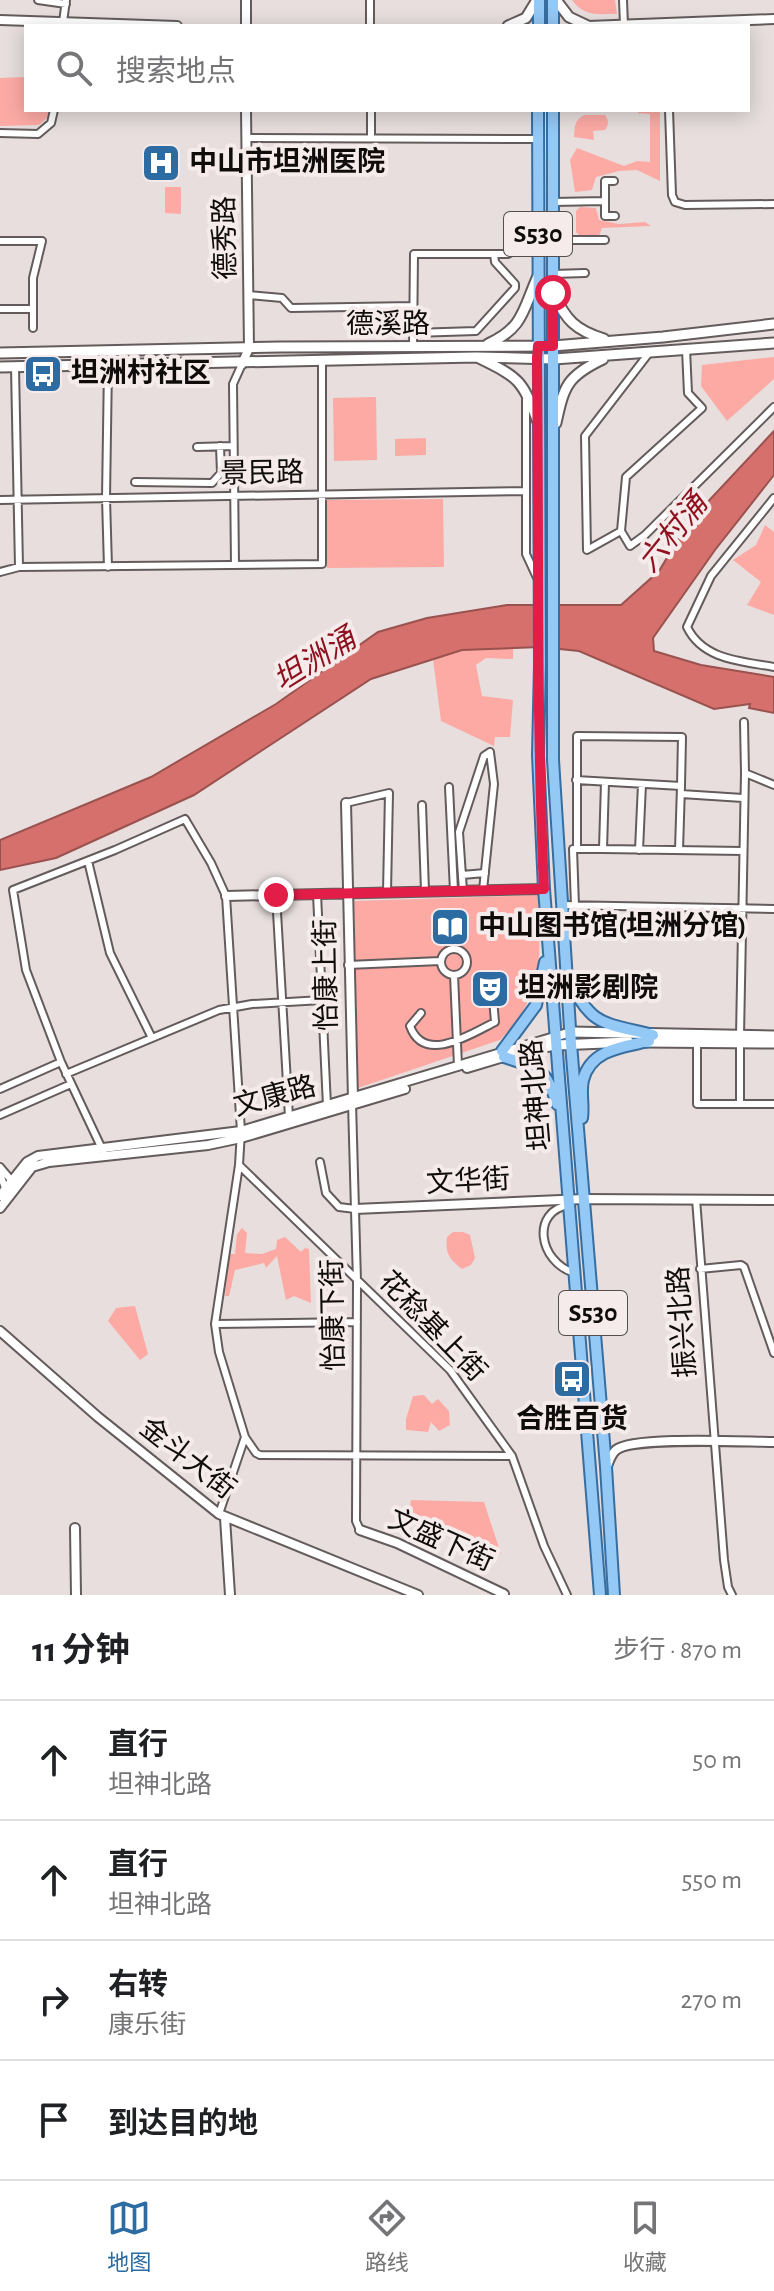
<!DOCTYPE html>
<html lang="zh">
<head>
<meta charset="utf-8">
<style>
  :root { --surface:#fff; --page:#f6f6f6; --text:#202124; --muted:#757577; --line:#e0e0e0; --accent:#2c6ca2 }
  body { margin:0; font-family:"Alegreya Sans","Noto Sans SC",sans-serif; background:var(--page); color:var(--text) }
  .stop { position:absolute; width:24px; height:24px; margin:-18px; border:6px solid #e11d48; border-radius:50%; background:#fff }
  .stop.end { background:#e11d48; border-color:#fff; box-shadow:0 2px 8px #0008 }
  .list { margin:0; padding:0; list-style:none }
  h2 { display:flex; justify-content:space-between; align-items:center; height:104px; margin:0; padding:0 32px; font-size:34px }
  h2 small { font-size:26px; font-weight:400; color:var(--muted) }
  .list li { display:grid; grid-template-columns:52px 1fr auto; gap:24px; align-items:center; box-sizing:border-box; height:120px; padding:0 32px; border-top:2px solid var(--line) }
  .list b { display:block; font-size:30px; white-space:nowrap }
  .list p { margin:0; font-size:26px; white-space:nowrap; color:var(--muted) }
  .list em { font-size:26px; font-style:normal; color:var(--muted) }
  .icon { flex:none; width:44px; height:44px; fill:none; stroke:currentColor; stroke-width:2; stroke-linecap:round; stroke-linejoin:round }
  .map { position:relative; flex:none; width:774px; height:1595px; overflow:hidden }
  .search { position:absolute; background:var(--surface); box-shadow:0 4px 20px #0003; left:24px; right:24px; top:24px; height:88px; display:flex; align-items:center; gap:20px; box-sizing:border-box; padding:0 28px; border-radius:0px; color:var(--muted); font-size:30px }
  .sheet { height:584px; background:var(--surface) }
  nav { display:flex; justify-content:space-around; align-items:center; box-sizing:border-box; height:112px; border-top:2px solid var(--line); background:var(--surface); font-size:22px; color:var(--muted) }
  nav a { display:grid; justify-items:center; gap:4px }
  nav .on { color:var(--accent) }
  .map>svg:first-child { display:block }
</style>
</head>
<body>
<div class="map">
<svg width="774" height="1595" viewBox="0 0 774 1595">
  <rect width="100%" height="100%" fill="#e7dedd"/>
  <path fill="#fdaaa5" d="M572,0H615L617,14C598,14 584,17 572,0Z
    M26,77V110H49L48,117L39,125L0,126V78Z
    M638,110H660V181L637,170L619,171L596,177L592,190L575,192L570,160L577,148L624,166L637,161L650,162V114L638,113Z
    M584,115H605C609,121 609,124 605,130L593,131L594,140L574,137C575,126 574,121 584,115Z
    M165,187H181V214L165,213Z
    M580,207L596,208L599,220L619,224L645,222L651,226L602,228L599,236L579,235L576,232V211Z
    M774,357V379L727,421L701,386L702,365Z
    M376,397L377,460L334,461L333,398Z
    M426,438V455L395,456V439Z
    M443,499L444,567L327,568L326,500Z
    M765,525L774,532V615L747,605L761,582L733,560L756,545Z
    M513,648V659L486,658L476,665L482,696L513,700L510,737H495L494,746L441,721L433,659L462,650Z
    M538,895C540,955 546,994 500,1040L358,1088L354,901Z
    M242,1228L247,1233L245,1253L262,1254L276,1249L277,1240L285,1237L301,1252L305,1248L309,1249L311,1303L294,1296L286,1300L277,1256L266,1268L264,1263L235,1270L229,1296H225L229,1254H235L237,1234Z
    M453,1232H463L470,1235L475,1258L471,1265L462,1269C449,1259 445,1253 447,1237Z
    M135,1306L148,1354L140,1360L108,1321L116,1308Z
    M424,1395L432,1404L438,1399L449,1411L450,1425L439,1431L431,1422L428,1432L406,1430V1419L413,1396Z
    M411,1500L484,1502L501,1554L409,1512Z"/>
  <path fill="#d5706c" stroke="#9a524f" stroke-width="2" d="M774,431V475L715,550L653,638L654,651L701,665L774,677V713L749,708L750,704L714,709L579,651L540,647L462,650L371,679L194,795L56,858L0,870V840L151,777L276,704L378,632L427,618L507,605H621L659,571L688,523Z"/>
  <g fill="none" stroke-linecap="round" stroke-linejoin="round">
    <g stroke="#645c5c" stroke-width="10">
      <path id="minor" d="M38,0L66,4
        M623,0L624,25
        M63,22L66,0
        M370,26V0
        M371,110V137
        M669,110L672,195L675,202L685,205L774,204
        M0,133L38,134L51,123L54,110
        M246,138L538,139
        M605,201V216H615
        M553,202L605,201V181H614
        M553,240H605
        M0,241H42L33,278V309
        M553,274L585,273
        M248,295L282,298L291,308L413,306
        M0,309H33V328
        M413,333L476,331L515,288V284L495,262L494,254
        M413,348L414,254H508L538,236
        M649,353L585,436L587,550L621,531L630,546L645,535L774,407
        M108,366L106,498L108,567
        M15,367L19,567
        M526,400V554L539,582
        M197,447L233,446
        M135,482L212,483L221,473L220,446
        M774,498L711,576L687,627C703,660 741,661 774,667
        M0,500L525,491
        M621,531L626,477L702,408L688,393L686,349
        M235,565L233,384L242,364
        M0,572L19,567L322,564V362
        M745,773L774,785
        M576,780L681,786L679,850
        M449,787L454,891
        M681,794L743,798
        M346,803L389,793L387,892
        M422,805L425,891
        M577,849V736L682,737L681,786
        M603,849L743,851
        M639,850L642,784
        M88,861L110,953L152,1038
        M462,875L485,873
        M483,890L494,784L490,752
        M463,891L459,832L484,756L490,752
        M317,894L327,1106
        M276,895L289,1117
        M561,905L774,909
        M575,906L573,849H603L605,782
        M441 962a13 13 0 1 1 26 0a13 13 0 1 1-26 0Z
        M348,965L440,961
        M454,975L458,1066
        M421,1013L410,1026C424,1065 471,1034 495,1022L493,999
        M740,1036L745,773L744,722
        M697,1042V1104H740V1043
        M66,1074L219,1010L252,1004L322,1000
        M0,1089L61,1062
        M352,1103L357,1281L356,1521L360,1530
        M740,1104H774
        M0,1115L71,1084
        M103,1151L61,1062L26,970L13,890L115,850L185,819L211,863L226,896L241,1131L239,1165L215,1324L219,1352L245,1437L219,1514
        M320,1162L326,1193L339,1207L355,1209
        M239,1165L450,1370L512,1456L544,1546L567,1595
        M0,1167L11,1180
        M0,1174L5,1188
        M696,1199L724,1560L728,1587L732,1595
        M569,1205C531,1211 538,1261 574,1273
        M700,1269L741,1265L744,1267L774,1353
        M215,1324L357,1322
        M245,1437L256,1453L260,1455L512,1456"/>
    </g>
    <g stroke="#645c5c" stroke-width="12">
      <path id="tertiary" d="M246,0V26
        M0,20L177,26
        M588,26L774,19
        M242,364L249,348L246,110
        M346,803L353,1099
        M226,896L544,889
        M467,1068L517,1053L557,1045
        M0,1196L27,1162L38,1156L241,1131L571,1032
        M0,1208L32,1167L49,1162L208,1145L241,1138L405,1089
        M355,1209L584,1199L774,1200
        M0,1331L98,1417L219,1514L418,1595
        M607,1466C609,1461 611,1454 616,1450C632,1436 746,1442 774,1442
        M225,1518L230,1595
        M75,1528L76,1595
        M360,1530L397,1543L504,1594"/>
    </g>
    <g stroke="#645c5c" stroke-width="13">
      <path id="secondary" d="M556,0L569,17L588,26
        M508,26L526,18L537,0
        M553,293C566,320 575,330 604,339
        M488,344C524,328 523,309 538,276
        M0,353L280,347L553,346L663,337L774,324
        M479,358C520,378 522,380 538,422
        M0,367L476,357L554,359L774,343
        M556,423C564,386 567,376 603,359
        M571,1032L774,1036
        M644,1042L774,1043
        M557,1045L629,1042"/>
    </g>
    <g stroke="#376e9f" stroke-width="14">
      <path id="primary" d="M539,26V0
        M553,26V0
        M538,110L540,664L538,755L544,889L600,1595
        M553,110V760L571,1044L606,1467L614,1595
        M569,978C590,1027 605,1023 653,1035
        M502,1051L536,1005L545,962
        M504,1057C539,1068 546,1068 557,1104
        M582,1118C584,1105 580,1092 583,1080C591,1049 623,1047 649,1041"/>
    </g>
    <use href="#minor" stroke="#fff" stroke-width="6"/>
    <use href="#tertiary" stroke="#fff" stroke-width="8"/>
    <use href="#secondary" stroke="#fff" stroke-width="9"/>
    <use href="#primary" stroke="#94c8f5" stroke-width="10"/>
  </g>
  <g fill="none" stroke-linecap="round" stroke-linejoin="round">
    <path stroke="#e11d48" stroke-width="10" d="M276,895L544,889C536,712 539,535 537,358L538,346H553V293"/>
  </g>
  <defs>
    <g id="hospital-square" transform="scale(2)"><rect x="-9" y="-9" width="18" height="18" rx="4" fill="#2c6ca2" stroke="#f4ebea"/><path d="M-5-5h3v3.5h4V-5h3V5h-3V1.5h-4V5h-3Z" fill="#fff"/></g>
    <g id="bus-square" transform="scale(2)"><rect x="-9" y="-9" width="18" height="18" rx="4" fill="#2c6ca2" stroke="#f4ebea"/><path d="M-5-6H5V4H4V6H2V4H-2V6H-4V4H-5ZM-3.5-4V0h7V-4ZM-3.5 1.2v1.5H-2V1.2ZM2 1.2v1.5H3.5V1.2Z" fill="#fff"/></g>
    <g id="library-square" transform="scale(2)"><rect x="-9" y="-9" width="18" height="18" rx="4" fill="#2c6ca2" stroke="#f4ebea"/><path d="M-6-4Q-3-5.5-.7-3.5V5Q-3 3-6 4ZM6-4Q3-5.5 .7-3.5V5Q3 3 6 4Z" fill="#fff"/></g>
    <g id="theatre-square" transform="scale(2)"><rect x="-9" y="-9" width="18" height="18" rx="4" fill="#2c6ca2" stroke="#f4ebea"/><path d="M-5-5.5Q0-4 5-5.5V0Q5 5 0 6Q-5 5-5 0ZM-3.3-2.5H-1v1.5H-3.3ZM1-2.5H3.3v1.5H1ZM-2.8 1Q0 5.5 2.8 1Z" fill="#fff"/></g>
  </defs>
  <g fill-rule="evenodd">
    <use href="#hospital-square" x="161" y="163"/>
    <use href="#bus-square" x="43" y="374"/>
    <use href="#library-square" x="450" y="927"/>
    <use href="#theatre-square" x="490" y="989"/>
    <use href="#bus-square" x="572" y="1379"/>
  </g>
  <g text-anchor="middle" dominant-baseline="central" stroke-width="8" stroke-linejoin="round" paint-order="stroke">
    <g fill="#f4ebea" stroke="#544f4e" stroke-width="2">
      <rect x="504" y="212" width="68" height="44" rx="6"/>
      <rect x="559" y="1291" width="68" height="44" rx="6"/>
    </g>
    <g font-size="26" font-weight="bold" fill="#0f0c0b">
      <text x="538" y="234">S530</text>
      <text x="593" y="1313">S530</text>
    </g>
    <g font-size="28" font-weight="bold" fill="#0f0c0b" stroke="#f4ebea" text-anchor="start">
      <text x="189" y="163">中山市坦洲医院</text>
      <text x="71" y="374">坦洲村社区</text>
      <text x="478" y="927">中山图书馆(坦洲分馆)</text>
      <text x="518" y="989">坦洲影剧院</text>
      <text x="572" y="1420" text-anchor="middle">合胜百货</text>
    </g>
    <g font-size="28" fill="#0f0c0b" stroke="#f4ebea">
      <text transform="translate(226 238) rotate(-91)">德秀路</text>
      <text x="388" y="325">德溪路</text>
      <text transform="translate(262 474) rotate(-1)">景民路</text>
      <text transform="translate(327 975) rotate(-91)">怡康上街</text>
      <text transform="translate(537 1095) rotate(-95)">坦神北路</text>
      <text transform="translate(275 1097) rotate(-15)">文康路</text>
      <text transform="translate(468 1182) rotate(-3)">文华街</text>
      <text transform="translate(334 1315) rotate(-91)">怡康下街</text>
      <text transform="translate(683 1322) rotate(-94)">振兴北路</text>
      <text transform="translate(432 1327) rotate(46)">花稔基上街</text>
      <text transform="translate(187 1459) rotate(38)">金斗大街</text>
      <text transform="translate(441 1541) rotate(24)">文盛下街</text>
    </g>
    <g font-size="30" font-style="italic" fill="#8f111f" stroke="#f4ebea">
      <text transform="translate(673 533) rotate(-51)">六村涌</text>
      <text transform="translate(315 660) rotate(-32)">坦洲涌</text>
    </g>
  </g>
</svg>
<div class="stop" style="left:553px;top:293px"></div>
<div class="stop end" style="left:276px;top:895px"></div>
<div class="search"><svg class="icon" aria-label="search" viewBox="0 0 24 24"><circle cx="10" cy="10" r="6"/><path d="M15 15l6 6"/></svg>搜索地点</div>
</div>
<section class="sheet">
<h2>11 分钟<small>步行 · 870 m</small></h2>
<ul class="list">
<li><svg class="icon" aria-label="ahead" viewBox="0 0 24 24"><path d="M12 20V5M6 11l6-6 6 6"/></svg><div><b>直行</b><p>坦神北路</p></div><em>50 m</em></li>
<li><svg class="icon" aria-label="ahead" viewBox="0 0 24 24"><path d="M12 20V5M6 11l6-6 6 6"/></svg><div><b>直行</b><p>坦神北路</p></div><em>550 m</em></li>
<li><svg class="icon" aria-label="right" viewBox="0 0 24 24"><path d="M7 20v-9h11M14 6l5 5-5 5"/></svg><div><b>右转</b><p>康乐街</p></div><em>270 m</em></li>
<li><svg class="icon" aria-label="arrive" viewBox="0 0 24 24"><path d="M6 21V4h12l-3 4 3 4H6"/></svg><div><b>到达目的地</b></div></li>
</ul>
</section>
<nav>
<a class="on"><svg class="icon" aria-label="map" viewBox="0 0 24 24"><path d="M3 6l6-2 6 2 6-2v14l-6 2-6-2-6 2zM9 4v14M15 6v14"/></svg>地图</a>
<a><svg class="icon" aria-label="directions" viewBox="0 0 24 24"><path d="M12 3l9 9-9 9-9-9zM9 14v-3h6M13 9l2 2-2 2"/></svg>路线</a>
<a><svg class="icon" aria-label="saved" viewBox="0 0 24 24"><path d="M7 4h10v16l-5-4-5 4z"/></svg>收藏</a>
</nav>
</body>
</html>
